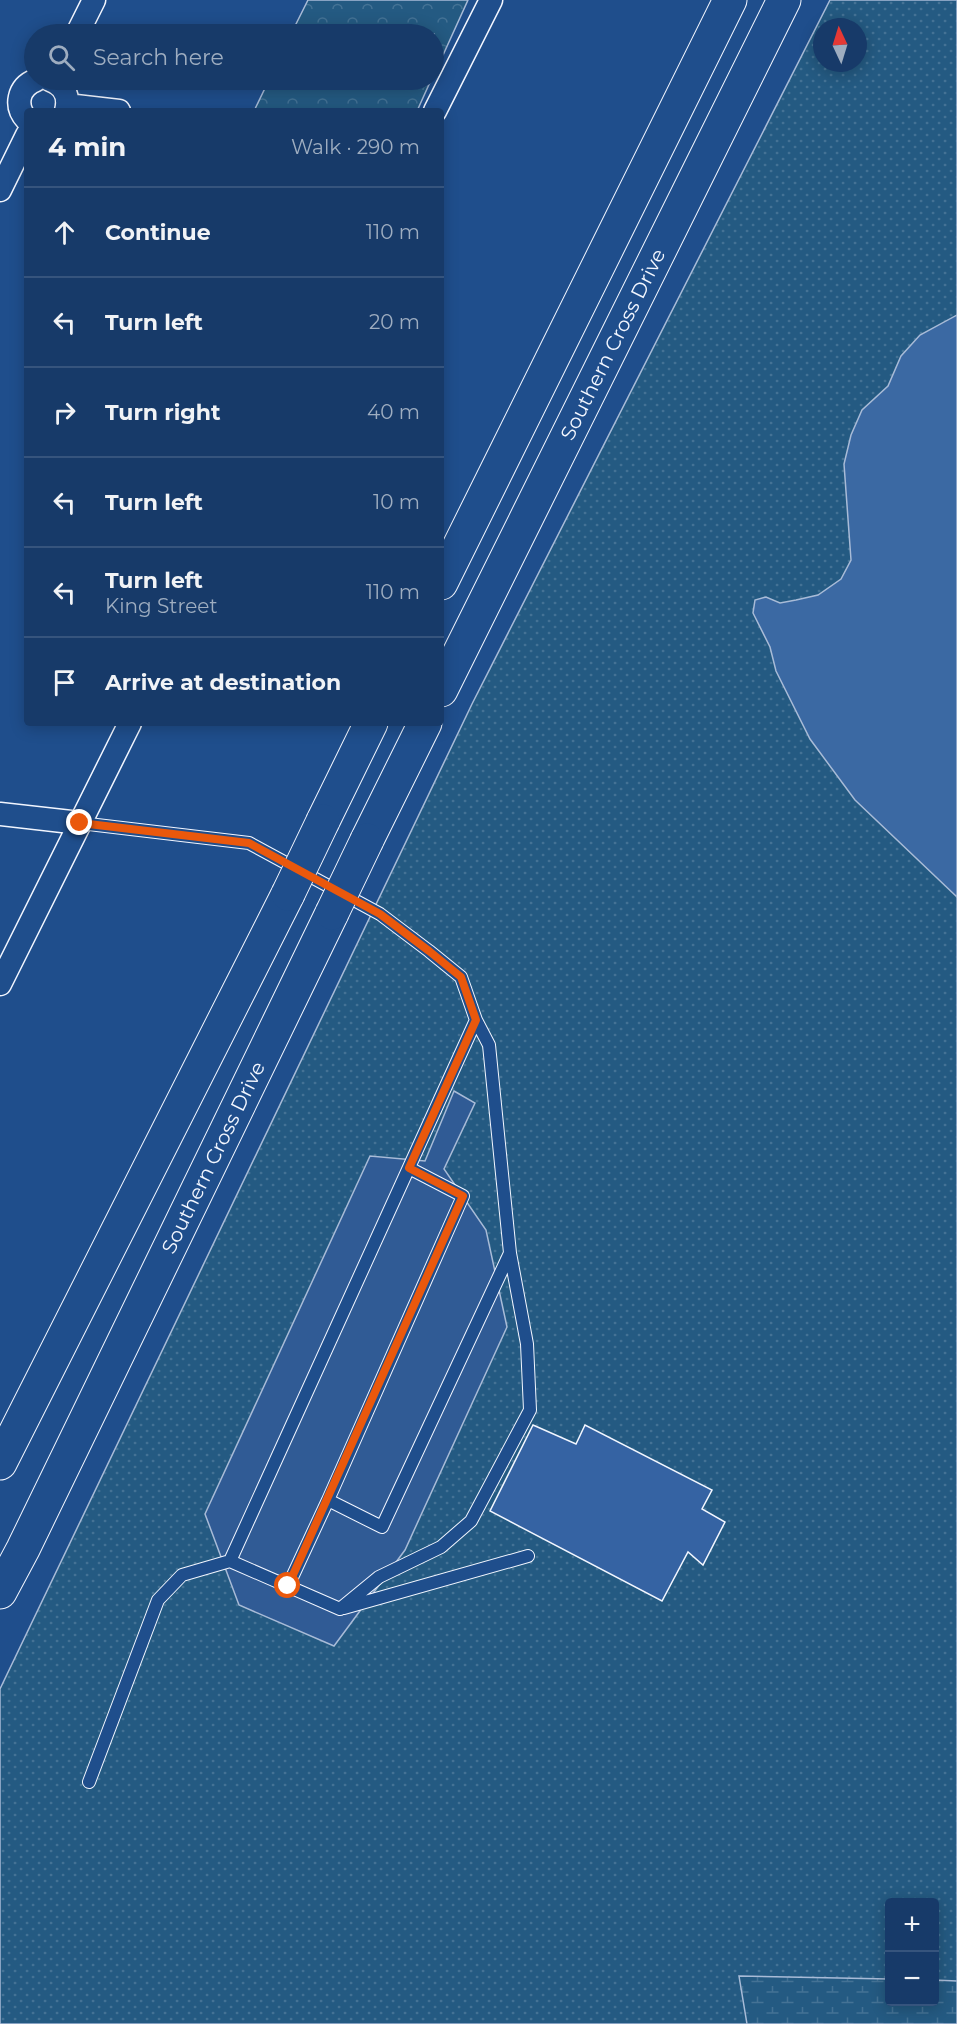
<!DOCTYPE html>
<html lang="en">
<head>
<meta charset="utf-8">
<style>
  :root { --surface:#173a69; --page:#20416f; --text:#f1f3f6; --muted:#9eadc0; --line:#36547d }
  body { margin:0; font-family:Montserrat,sans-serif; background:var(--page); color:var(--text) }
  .controls { position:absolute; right:18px; bottom:18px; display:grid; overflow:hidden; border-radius:6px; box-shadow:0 3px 15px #0003 }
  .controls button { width:54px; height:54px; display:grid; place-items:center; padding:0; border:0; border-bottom:2px solid var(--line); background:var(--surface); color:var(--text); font:30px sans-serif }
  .compass { position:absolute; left:813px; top:18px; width:54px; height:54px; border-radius:50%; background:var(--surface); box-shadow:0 3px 15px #0003; rotate:356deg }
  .stop { position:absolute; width:18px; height:18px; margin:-14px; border:4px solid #ea580c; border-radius:50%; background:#fff }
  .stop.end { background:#ea580c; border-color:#fff; box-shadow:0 2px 6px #0008 }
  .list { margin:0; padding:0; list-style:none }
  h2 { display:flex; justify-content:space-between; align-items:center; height:78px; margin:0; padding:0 24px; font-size:26px }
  h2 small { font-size:20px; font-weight:400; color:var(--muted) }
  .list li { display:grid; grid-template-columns:39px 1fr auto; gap:18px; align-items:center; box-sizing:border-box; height:90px; padding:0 24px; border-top:2px solid var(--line) }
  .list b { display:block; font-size:22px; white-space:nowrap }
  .list p { margin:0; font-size:20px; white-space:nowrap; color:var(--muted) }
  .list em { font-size:20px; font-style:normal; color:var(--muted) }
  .icon { flex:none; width:33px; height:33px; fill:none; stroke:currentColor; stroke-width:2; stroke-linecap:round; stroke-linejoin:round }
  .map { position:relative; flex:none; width:957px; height:2024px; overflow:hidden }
  .search { position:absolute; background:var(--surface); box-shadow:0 3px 15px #0003; left:24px; top:24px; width:420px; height:66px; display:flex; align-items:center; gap:15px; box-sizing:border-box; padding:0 21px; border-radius:33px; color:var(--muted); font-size:22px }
  .panel { position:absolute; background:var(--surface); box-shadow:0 3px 15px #0003; left:24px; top:108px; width:420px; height:618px; border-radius:6px }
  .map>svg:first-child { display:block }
</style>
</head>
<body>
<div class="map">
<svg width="957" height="2024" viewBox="0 0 957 2024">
  <defs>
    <pattern id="grass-dots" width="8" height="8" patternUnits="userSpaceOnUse" patternTransform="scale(1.5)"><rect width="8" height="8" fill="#245a82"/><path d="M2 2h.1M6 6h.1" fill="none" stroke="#447295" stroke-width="1.8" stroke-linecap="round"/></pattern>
    <pattern id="forest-crowns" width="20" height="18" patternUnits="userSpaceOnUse" patternTransform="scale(1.5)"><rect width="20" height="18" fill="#245a82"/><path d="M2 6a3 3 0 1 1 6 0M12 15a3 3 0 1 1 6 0" fill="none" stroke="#447295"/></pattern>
    <pattern id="wetland-marsh" width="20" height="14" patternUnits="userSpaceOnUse" patternTransform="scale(1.5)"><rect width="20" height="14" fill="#245a82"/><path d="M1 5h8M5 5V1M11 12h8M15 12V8" fill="none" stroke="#447295"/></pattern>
  </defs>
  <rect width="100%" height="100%" fill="#1f4e8c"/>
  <path fill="url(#grass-dots)" stroke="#a8bbd7" stroke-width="1.5" fill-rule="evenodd" d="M830,0H957V2024H0V1689L472,704ZM822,27H858V63H822ZM890,1902H934V2002H890Z"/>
  <path fill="url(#forest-crowns)" stroke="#a8bbd7" stroke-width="1.5" d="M308,0H468L434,75V34H291Z
    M269,80H431L417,111H254Z"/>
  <path fill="url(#wetland-marsh)" stroke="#a8bbd7" stroke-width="1.5" d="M739,1976L889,1979L890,2002H934L935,1980L957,1981V2024H747Z"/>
  <path fill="#305b95" stroke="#a8bbd7" stroke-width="1.5" d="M454,1091L475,1103L444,1169L486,1230L507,1327L405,1550L334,1646L239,1605L205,1514L370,1156L425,1161Z"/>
  <path fill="#3b69a3" stroke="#a8bbd7" stroke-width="1.5" d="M957,315V897L855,800L810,739L776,671L770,647L753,613L755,600L766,597L780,603L796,600L818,595L841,579L851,560L844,464L851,435L862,410L888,386L901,356L920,335Z"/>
  <path fill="#3563a3" stroke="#f2f6ff" stroke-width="1.5" d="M533,1425L576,1444L585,1425L712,1490L702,1509L725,1522L703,1565L688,1552L662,1601L490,1511Z"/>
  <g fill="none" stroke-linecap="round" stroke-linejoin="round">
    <g stroke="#f2f6ff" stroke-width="14">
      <path id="service" d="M80,823L249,843L380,914L429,951L461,977L476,1020L230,1561L340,1609L379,1577L441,1547L471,1521L530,1410L527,1344L510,1253
        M328,1500L463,1196L409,1168
        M288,1586L328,1500L382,1527L510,1253L489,1045L476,1020
        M344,1608L528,1556
        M89,1782L158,1600L182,1575L230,1561"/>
    </g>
    <g stroke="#f2f6ff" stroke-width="25">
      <path id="minor" d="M77,34L94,0
        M50,80C64,85 70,96 66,111
        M67,105L119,111
        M435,111L491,0
        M27,120C14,106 18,87 36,80
        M0,190L27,135
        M0,814L80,823
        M0,984L130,723"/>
    </g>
    <g stroke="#f2f6ff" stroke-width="35">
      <g id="motorway">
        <path d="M441,583L730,0"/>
        <path id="s1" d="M441,690L784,0"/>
        <path d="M323,821L371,723"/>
        <path d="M367,840L425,723"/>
        <path d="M0,1463L288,894"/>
        <path id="s2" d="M0,1592L23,1549L332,913"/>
      </g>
    </g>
    <use href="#service" stroke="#1f4e8c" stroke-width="12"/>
    <use href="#minor" stroke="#1f4e8c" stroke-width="22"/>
    <use href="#motorway" stroke="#1f4e8c" stroke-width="33"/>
    <g stroke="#f2f6ff" stroke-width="35" stroke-linecap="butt">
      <path id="motorway-bridge" d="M288,894L323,821
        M332,913L367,840"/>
    </g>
    <use href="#motorway-bridge" stroke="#1f4e8c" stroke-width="33"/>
  </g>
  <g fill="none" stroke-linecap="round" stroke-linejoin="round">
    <path stroke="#ea580c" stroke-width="8" d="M80,823L249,843L380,914L429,951L461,977L476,1020L409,1168L463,1196L288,1586"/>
  </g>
  <g text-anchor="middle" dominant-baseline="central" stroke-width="4.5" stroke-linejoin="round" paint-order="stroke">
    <g font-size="20" fill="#f2f6ff" stroke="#1f4e8c">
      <text stroke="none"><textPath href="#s1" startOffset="386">Southern Cross Drive</textPath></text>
      <text stroke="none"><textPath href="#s2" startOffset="484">Southern Cross Drive</textPath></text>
    </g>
  </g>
</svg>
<div class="controls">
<button>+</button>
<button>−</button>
</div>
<svg class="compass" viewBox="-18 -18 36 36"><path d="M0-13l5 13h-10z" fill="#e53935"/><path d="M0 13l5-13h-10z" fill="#9eadc0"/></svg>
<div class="stop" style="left:288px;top:1586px"></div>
<div class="stop end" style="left:80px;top:823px"></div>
<div class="search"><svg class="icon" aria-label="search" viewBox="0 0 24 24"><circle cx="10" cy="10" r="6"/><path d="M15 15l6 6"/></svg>Search here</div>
<section class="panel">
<h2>4 min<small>Walk · 290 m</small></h2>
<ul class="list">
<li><svg class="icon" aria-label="ahead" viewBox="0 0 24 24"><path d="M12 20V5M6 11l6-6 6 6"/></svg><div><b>Continue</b></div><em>110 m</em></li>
<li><svg class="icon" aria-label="left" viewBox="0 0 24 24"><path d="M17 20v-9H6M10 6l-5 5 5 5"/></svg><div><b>Turn left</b></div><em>20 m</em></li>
<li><svg class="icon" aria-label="right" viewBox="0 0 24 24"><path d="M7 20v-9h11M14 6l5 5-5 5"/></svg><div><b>Turn right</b></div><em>40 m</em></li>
<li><svg class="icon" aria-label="left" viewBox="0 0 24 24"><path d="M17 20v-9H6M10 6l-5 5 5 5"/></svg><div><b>Turn left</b></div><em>10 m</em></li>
<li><svg class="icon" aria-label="left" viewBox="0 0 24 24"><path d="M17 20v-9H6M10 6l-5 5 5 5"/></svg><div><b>Turn left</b><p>King Street</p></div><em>110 m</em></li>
<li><svg class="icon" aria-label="arrive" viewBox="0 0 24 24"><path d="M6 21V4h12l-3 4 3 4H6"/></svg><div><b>Arrive at destination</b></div></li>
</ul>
</section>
</div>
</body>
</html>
